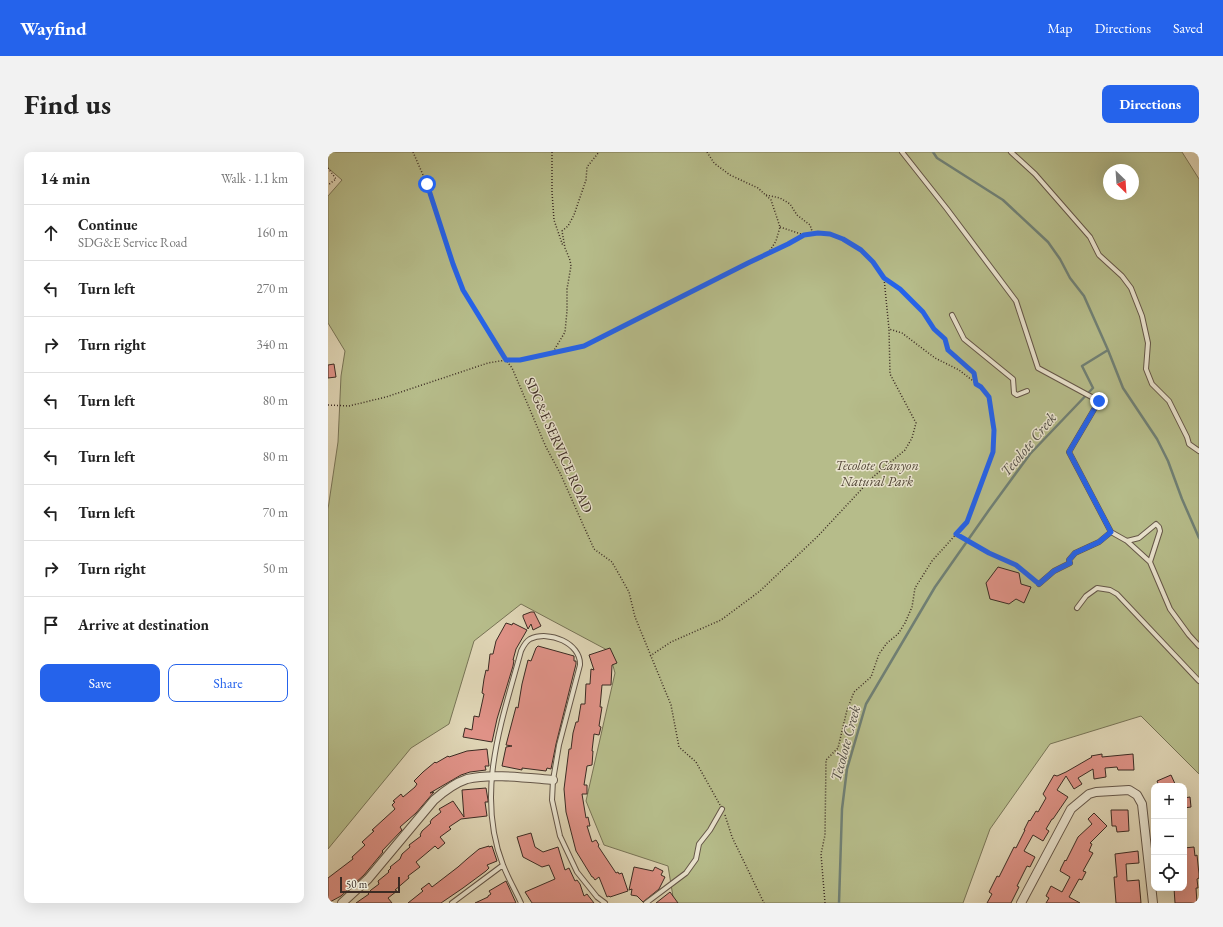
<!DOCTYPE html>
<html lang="en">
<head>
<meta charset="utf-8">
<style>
  :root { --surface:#fff; --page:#f2f2f2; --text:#222; --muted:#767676; --line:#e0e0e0; --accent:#2563eb }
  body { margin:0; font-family:"EB Garamond",serif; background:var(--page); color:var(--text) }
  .controls { position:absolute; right:12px; bottom:12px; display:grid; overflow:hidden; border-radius:8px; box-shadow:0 4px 16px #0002 }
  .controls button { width:36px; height:36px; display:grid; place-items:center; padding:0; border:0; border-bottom:1px solid var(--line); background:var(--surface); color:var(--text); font:20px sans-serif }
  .compass { position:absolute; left:775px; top:12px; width:36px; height:36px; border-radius:50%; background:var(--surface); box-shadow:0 4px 16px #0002; rotate:155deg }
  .scale { position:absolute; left:12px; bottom:10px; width:60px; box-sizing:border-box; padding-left:4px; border:2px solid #3b2b23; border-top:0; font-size:11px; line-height:14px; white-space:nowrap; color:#3b2b23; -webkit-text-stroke:3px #eae4cf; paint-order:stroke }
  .stop { position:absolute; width:12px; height:12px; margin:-9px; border:3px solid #2563eb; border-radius:50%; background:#fff }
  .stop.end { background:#2563eb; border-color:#fff; box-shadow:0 1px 4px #0008 }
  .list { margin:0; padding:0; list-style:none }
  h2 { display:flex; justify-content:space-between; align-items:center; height:52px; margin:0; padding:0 16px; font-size:17px }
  h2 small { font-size:13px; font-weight:400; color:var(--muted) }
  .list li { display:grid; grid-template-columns:26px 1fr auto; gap:12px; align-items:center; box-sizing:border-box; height:56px; padding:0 16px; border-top:1px solid var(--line) }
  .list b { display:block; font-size:15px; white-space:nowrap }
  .list p { margin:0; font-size:13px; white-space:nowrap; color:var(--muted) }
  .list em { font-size:13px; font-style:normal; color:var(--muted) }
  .actions { display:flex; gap:8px; padding:12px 16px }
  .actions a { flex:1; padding:9px 0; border:1px solid var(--accent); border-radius:8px; text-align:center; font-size:14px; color:var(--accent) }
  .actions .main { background:var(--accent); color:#fff }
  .icon { flex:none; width:22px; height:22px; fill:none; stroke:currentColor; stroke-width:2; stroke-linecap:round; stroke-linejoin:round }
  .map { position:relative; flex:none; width:871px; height:751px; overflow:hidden; border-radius:8px }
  header { display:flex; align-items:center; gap:24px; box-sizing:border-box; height:56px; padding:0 20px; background:var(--accent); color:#fff }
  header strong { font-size:19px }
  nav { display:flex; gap:22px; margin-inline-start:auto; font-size:14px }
  .intro { display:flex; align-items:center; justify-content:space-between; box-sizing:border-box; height:96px; padding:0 24px }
  h1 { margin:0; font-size:28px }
  .button { padding:10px 18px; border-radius:8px; background:var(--accent); color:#fff; font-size:14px; font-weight:700 }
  main { display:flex; gap:24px; padding:0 24px }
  aside { flex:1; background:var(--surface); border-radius:8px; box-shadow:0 4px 16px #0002 }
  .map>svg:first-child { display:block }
</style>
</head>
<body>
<header>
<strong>Wayfind</strong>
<nav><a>Map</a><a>Directions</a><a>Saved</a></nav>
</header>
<div class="intro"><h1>Find us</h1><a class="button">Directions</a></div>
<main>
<aside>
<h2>14 min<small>Walk · 1.1 km</small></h2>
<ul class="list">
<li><svg class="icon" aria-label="ahead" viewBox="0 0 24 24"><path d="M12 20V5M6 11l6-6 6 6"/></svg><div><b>Continue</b><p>SDG&amp;E Service Road</p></div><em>160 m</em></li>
<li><svg class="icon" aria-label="left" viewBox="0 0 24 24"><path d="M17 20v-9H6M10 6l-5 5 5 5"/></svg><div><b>Turn left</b></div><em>270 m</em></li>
<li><svg class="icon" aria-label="right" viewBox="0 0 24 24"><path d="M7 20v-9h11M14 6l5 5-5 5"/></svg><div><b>Turn right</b></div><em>340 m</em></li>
<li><svg class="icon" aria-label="left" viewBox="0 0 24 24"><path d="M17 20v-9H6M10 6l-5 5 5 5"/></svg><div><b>Turn left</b></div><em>80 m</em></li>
<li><svg class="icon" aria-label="left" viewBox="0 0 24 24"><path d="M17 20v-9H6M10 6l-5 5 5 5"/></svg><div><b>Turn left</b></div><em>80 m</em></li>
<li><svg class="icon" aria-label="left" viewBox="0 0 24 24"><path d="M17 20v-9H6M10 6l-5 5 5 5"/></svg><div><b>Turn left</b></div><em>70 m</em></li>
<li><svg class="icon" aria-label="right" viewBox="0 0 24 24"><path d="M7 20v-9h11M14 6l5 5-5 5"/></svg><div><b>Turn right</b></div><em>50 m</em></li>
<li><svg class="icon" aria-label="arrive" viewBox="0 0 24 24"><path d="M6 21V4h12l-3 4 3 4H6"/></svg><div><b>Arrive at destination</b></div></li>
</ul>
<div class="actions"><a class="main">Save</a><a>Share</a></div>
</aside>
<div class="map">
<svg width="871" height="751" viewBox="0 0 871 751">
  <rect width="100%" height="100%" fill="#dfd5b5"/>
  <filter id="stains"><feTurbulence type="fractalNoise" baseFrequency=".005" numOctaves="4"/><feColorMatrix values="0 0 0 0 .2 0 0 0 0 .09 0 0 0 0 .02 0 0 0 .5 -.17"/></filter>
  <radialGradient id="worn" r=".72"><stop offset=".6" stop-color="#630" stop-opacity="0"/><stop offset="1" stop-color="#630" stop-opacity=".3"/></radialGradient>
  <path fill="#b6bc8a" stroke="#787456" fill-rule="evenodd" d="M0,0H854L871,27V622L813,564L722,592L662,677L635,751H346L340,714L276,693L258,649L287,521L281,499L193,452L146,489L121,572L83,596L0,697V357L10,290L13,224L17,199L0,171V44L14,28L0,16ZM781,18H805V42H781Z"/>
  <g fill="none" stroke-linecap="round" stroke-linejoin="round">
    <path stroke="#708075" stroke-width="2.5" d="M780,198L795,236L829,287L840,309L854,347L871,386
      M511,751L514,657L519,617L538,552L607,435L661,358L702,302L765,236L754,214L780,198L756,144L742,126L732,107L720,90L675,48L609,6L605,0"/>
  </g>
  <path fill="#df9287" stroke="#3b2b23" d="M6,212L8,225L0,226V213Z
    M670,415L691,421L693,432L703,435L696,451L688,447L681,452L662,447L658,431Z
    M203,460H206L213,474L205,478L203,472L200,477L195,465V463Z
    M178,471L184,473L185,471L199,478L188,497L185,508H186L185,514L169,567L164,590L135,585L137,576L144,578L146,564L151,565L156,542L154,541L156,527L158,518L160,519L162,502H165L168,489Z
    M210,494L246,504V509H248V512L228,592L223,617L219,616L218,619L194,616V618L174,614L178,595L184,594L178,593L188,555L190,556L194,532L200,508L203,509L208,496Z
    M282,496L289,511L284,513L283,533H274L272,555H274L271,574L273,575L271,583L266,582L264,599H265L264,613L259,614L256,633H259V642H254L258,666L260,665L262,674H259L264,690L268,688L271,693L270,694L288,721L290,720L291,722L294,721L300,739L282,745L281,744L279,745L271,725L267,728L265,725H264L248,699L238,660L236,637L241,597H243L245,581L248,570H250L253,552H257L258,532H262L263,517L266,518L261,503Z
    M159,597L161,614H157L158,618L142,620L133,623L102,641L106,640L88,661L72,675L74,678L54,699L55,700L36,723L13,744L0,751V726L25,707L24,705L37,693L34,690L46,679L44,678L67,657L64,653L67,650L65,649L73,642L75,645L87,635L89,632L86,629L95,620L107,610L108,611L120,604L121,605L139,599Z
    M774,602V605L805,602L806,618H790L789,615L777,616L778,625L766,627L765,617L750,626L754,632L746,637L738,624L729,638L740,645L725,667H724L718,677L721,679L715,689L705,683L696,699L707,705L702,715L699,714L689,734L691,735L683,751H659L664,742L661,740L669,724L671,725L686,695L688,696L697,678H696L701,668L702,669L708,659L710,660L718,646L715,642L726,623L729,624L738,620L764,605L763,604Z
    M843,623L848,634H831L829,629Z
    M158,636L160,648V650H157L159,664L133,667L121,675L123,677L112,685L117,691L110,697L107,694L88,710L92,715L80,724L81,726L67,738L69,739L60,746L64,751H28L41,742L40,741L43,738L51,732L50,729L61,720L60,719L63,716L62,715L72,707L74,702L82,695L81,693L93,684L92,683L94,679L103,671L102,670L104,667L113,660L111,657L125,649L136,665L134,638Z
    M862,645L863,655L856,656V646Z
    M783,658H800L801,679L789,680L788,674H784Z
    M766,661L779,674L762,691L764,692L761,699L765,701L755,719L758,720L754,728L751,727L741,745L752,751H718L721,746L718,744L723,734L734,740L742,725L732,719L733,716L737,708L738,709L750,685L764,672L760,667Z
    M203,681L207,695L215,700L230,695L237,718L241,716L247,729L249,728L252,732L256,744L259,742L266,751H204L197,740L227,727L221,713L214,715L195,705L189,685Z
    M161,694V695L164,694L169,709L159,713L161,716L158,719L135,736L113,751H80L95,739L93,737L101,731L104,735L130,715L139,707L151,697Z
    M866,695L867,704L869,703L871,722V726L869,727L870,736H868L869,751H847L846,736H856V696Z
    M810,699L811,711L798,712L799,729L811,728L813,751H788L786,725H789L787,702Z
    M306,715L325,719L327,715L335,719L333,723L337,725L331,737L315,750L309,744L303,743L304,737L301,738Z
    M178,729L188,751H147L160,745V744L163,742L161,739Z
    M342,740L350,751H328Z"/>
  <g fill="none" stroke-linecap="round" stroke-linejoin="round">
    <g stroke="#645648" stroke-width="6">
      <path id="lane" d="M574,0L619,57L688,149L710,216L771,249L741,300L783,380
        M683,0L707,22L762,85L771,103L794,124L803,136L814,164L820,191L818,217L824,232L841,249L859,285L861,292L871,299
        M624,163L636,187L685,227L686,241L689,243L699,239
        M799,389L822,410
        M711,432L726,419L742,411L741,408L747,401L771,390L783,380L799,389L811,386L828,372L831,375L832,379L822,410L842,457L861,483L871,494
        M749,456L758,444L769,436L782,438L789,442L871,529
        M124,751L175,713
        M193,751C187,738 180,726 175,713C147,641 174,569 193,499C195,495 197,490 202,487C221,478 253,491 252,513L231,593L225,628L224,648L232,684L249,720L269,745L277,751
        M318,751L358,721L368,707L371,692L382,678L394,657"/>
    </g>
    <g stroke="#645648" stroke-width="10">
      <path id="street" d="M14,751L40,727L106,648C115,640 127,631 139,627C163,621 200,626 225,628
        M693,751L743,657L761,642L768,640L801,638L809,643L814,652L825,751"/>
    </g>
    <path stroke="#3b2b23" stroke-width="1.5" stroke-dasharray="1 2" stroke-linecap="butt" d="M85,0L99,32L125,112L135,138L170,197L184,216L218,295L232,321L266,397L284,410L301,440L307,465L343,553L351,595L368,610L392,653
      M224,0V40L226,68L235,94
      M379,0L386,11L402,23L430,36L443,48L452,75L448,89L441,100
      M0,16L8,27L0,33
      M438,43L452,46L462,52L469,63L482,73L485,82
      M452,75L476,83L490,81H502L515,87L533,98L545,110L556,126L572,137L595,160L606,177L617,187L620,197L630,205L633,211L646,221L648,231
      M225,200L237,180L239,159V137L243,114L242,108L237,96L234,79L240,74L246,63L258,28L259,15L271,0
      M0,253L21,254L58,245L160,211L178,208H192L256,194L278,184L420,111L460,92L476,83
      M629,382L661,401L688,413L707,429
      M322,504L343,490L393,468L432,439L490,384L545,325L577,298L584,286L588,271L562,222L561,177L556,126
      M397,663L404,685L436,751
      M497,751L493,702L497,683L498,608L510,596L519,558L526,540L543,525L551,502L559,491L570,482L577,471L584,455L587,436L604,409L639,370L665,300L666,278L664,258L661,245L653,235L631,218L607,206L574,181L561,177"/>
    <use href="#lane" stroke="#eae4cf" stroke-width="4"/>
    <use href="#street" stroke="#eae4cf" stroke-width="8"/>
  </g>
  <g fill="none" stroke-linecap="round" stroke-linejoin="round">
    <path stroke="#2563eb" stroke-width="5" d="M99,32L125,112L135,138L178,208H192L256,194L420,111L460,92L476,83L490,81L502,82L515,87L533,98L545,110L556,126L572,137L595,160L606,177L617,187L620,198L646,221L648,232L653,235L661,245L666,278L665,300L639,370L628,382L661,401L688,413L711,432L726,419L742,411L741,408L747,401L771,390L783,380L741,300L771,249"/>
  </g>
  <g text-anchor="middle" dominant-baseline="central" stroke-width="3" stroke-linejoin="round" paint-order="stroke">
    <g font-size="14" fill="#3b2b23" stroke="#eae4cf">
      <text transform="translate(231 293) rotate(66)">SDG&amp;E SERVICE ROAD</text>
    </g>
    <g font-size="14" font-style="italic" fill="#544838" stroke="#eae4cf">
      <text x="549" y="313">Tecolote Canyon<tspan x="549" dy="16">Natural Park</tspan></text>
    </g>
    <g font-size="15" font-style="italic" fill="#514e45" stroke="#eae4cf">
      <text transform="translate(700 292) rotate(-50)">Tecolote Creek</text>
      <text transform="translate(517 591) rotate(-75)">Tecolote Creek</text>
    </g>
  </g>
  <rect width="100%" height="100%" filter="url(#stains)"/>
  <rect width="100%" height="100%" fill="url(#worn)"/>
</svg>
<div class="controls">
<button>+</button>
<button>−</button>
<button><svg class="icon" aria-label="locate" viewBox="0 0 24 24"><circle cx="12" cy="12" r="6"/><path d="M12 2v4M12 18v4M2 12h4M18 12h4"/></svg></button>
</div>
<svg class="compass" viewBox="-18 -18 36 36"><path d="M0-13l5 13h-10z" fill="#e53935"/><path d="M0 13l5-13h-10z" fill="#767676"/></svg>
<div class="scale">50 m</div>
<div class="stop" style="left:99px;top:32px"></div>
<div class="stop end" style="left:771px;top:249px"></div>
</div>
</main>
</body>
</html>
